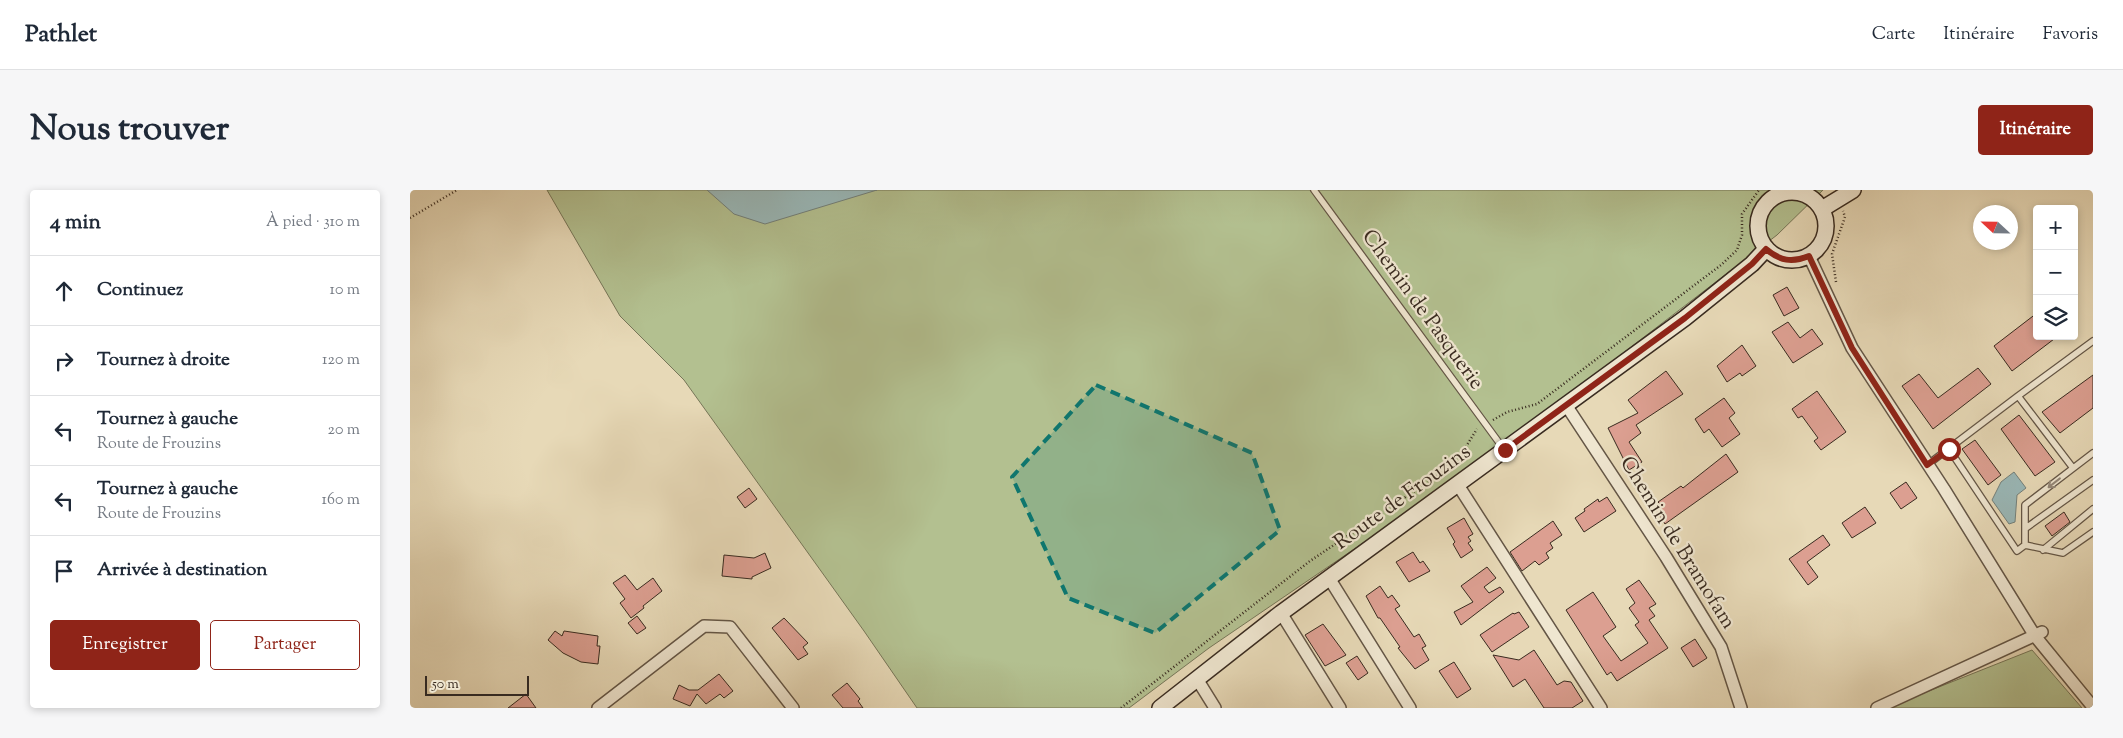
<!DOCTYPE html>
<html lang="fr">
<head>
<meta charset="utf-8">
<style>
  :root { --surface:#fff; --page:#f6f6f7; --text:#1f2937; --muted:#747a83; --line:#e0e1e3; --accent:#8f2418 }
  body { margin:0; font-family:"Sorts Mill Goudy",serif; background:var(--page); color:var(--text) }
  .controls { position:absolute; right:15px; top:15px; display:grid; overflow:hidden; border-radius:5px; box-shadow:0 2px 8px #0003 }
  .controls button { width:45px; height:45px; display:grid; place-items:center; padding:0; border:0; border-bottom:1px solid var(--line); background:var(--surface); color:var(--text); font:25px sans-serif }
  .compass { position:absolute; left:1563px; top:15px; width:45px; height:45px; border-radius:50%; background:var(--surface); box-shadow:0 2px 8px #0003; rotate:292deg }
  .scale { position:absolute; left:15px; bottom:12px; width:104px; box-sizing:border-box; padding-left:5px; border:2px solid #392b20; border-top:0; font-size:14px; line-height:18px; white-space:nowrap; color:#392b20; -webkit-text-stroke:4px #efe6d0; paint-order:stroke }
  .stop { position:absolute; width:15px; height:15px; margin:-11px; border:4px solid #8f2418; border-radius:50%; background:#fff }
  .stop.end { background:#8f2418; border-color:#fff; box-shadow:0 1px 5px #0008 }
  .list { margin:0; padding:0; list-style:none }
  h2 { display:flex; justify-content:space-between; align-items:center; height:65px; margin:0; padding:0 20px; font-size:21px }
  h2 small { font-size:16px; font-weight:400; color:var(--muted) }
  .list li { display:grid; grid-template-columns:32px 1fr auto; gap:15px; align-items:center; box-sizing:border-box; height:70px; padding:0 20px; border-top:1px solid var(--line) }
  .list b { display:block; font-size:19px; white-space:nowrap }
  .list p { margin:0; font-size:16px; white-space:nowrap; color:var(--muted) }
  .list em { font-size:16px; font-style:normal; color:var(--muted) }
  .actions { display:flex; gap:10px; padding:15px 20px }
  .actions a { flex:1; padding:11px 0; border:1px solid var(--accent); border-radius:5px; text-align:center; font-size:18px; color:var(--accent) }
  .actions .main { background:var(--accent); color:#fff }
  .icon { flex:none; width:28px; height:28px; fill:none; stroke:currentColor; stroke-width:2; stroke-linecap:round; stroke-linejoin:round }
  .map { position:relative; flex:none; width:1683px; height:518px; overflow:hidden; border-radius:5px }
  header { display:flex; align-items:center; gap:30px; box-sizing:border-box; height:70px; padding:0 25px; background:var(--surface); border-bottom:1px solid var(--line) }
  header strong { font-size:24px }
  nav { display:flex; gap:28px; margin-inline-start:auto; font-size:18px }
  .intro { display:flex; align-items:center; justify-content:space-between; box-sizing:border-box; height:120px; padding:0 30px }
  h1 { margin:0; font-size:35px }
  .button { padding:12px 22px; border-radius:5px; background:var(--accent); color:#fff; font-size:18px; font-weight:700 }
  main { display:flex; gap:30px; padding:0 30px }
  aside { flex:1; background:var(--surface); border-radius:5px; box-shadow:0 2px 8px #0003 }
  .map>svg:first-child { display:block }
</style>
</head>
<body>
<header>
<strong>Pathlet</strong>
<nav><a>Carte</a><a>Itinéraire</a><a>Favoris</a></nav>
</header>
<div class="intro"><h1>Nous trouver</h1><a class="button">Itinéraire</a></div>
<main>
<aside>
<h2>4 min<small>À pied · 310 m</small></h2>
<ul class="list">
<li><svg class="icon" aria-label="ahead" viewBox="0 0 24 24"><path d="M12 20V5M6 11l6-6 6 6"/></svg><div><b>Continuez</b></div><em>10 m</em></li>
<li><svg class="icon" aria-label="right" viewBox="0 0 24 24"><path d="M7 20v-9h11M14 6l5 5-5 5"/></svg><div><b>Tournez à droite</b></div><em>120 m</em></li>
<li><svg class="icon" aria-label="left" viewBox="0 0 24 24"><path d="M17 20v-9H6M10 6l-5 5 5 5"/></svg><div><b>Tournez à gauche</b><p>Route de Frouzins</p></div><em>20 m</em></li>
<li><svg class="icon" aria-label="left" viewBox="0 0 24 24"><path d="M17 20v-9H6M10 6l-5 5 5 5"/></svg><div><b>Tournez à gauche</b><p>Route de Frouzins</p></div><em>160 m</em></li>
<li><svg class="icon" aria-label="arrive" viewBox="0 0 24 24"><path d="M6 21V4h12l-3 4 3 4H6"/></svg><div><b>Arrivée à destination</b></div></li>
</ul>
<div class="actions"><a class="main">Enregistrer</a><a>Partager</a></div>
</aside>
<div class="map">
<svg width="1683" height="518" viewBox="0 0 1683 518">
  <rect width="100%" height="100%" fill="#e7d9b7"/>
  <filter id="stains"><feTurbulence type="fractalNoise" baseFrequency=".004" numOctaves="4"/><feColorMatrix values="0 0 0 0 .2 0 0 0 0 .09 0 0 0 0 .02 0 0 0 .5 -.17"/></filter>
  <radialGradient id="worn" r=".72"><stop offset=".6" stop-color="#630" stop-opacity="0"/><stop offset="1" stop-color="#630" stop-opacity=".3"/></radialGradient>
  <path fill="#b3c090" stroke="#767658" d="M137,0H1413L1367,45L1066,276L799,458L719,518H507L454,441L274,190L210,126Z
    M1622,460L1672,518H1476Z"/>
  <path fill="#9ab8b8" stroke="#73807b" d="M297,0H467L355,34L324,24Z
    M1604,282L1616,298L1607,305L1605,332L1599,334L1582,310L1591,292Z"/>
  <path fill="#dc9f91" stroke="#392b20" d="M1377,97L1389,118L1374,126L1363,105Z
    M1627,123V146H1648L1602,181L1584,156Z
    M1378,132L1390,148L1402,139L1413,154L1383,173L1362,142Z
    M1332,155L1346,176L1332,186L1330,183L1317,192L1307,176Z
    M1568,178L1581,194L1523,239L1492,196L1509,184L1528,208Z
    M1256,181L1273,204L1226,235L1231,243L1219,252L1232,272L1219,280L1198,238L1228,223L1218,210Z
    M1683,185V218L1650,243L1632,222Z
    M1407,201L1436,242L1411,260L1404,251L1408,248L1392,226L1388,228L1382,219Z
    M1314,208L1325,223L1319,228L1330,244L1312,257L1299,239L1294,243L1285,229Z
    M1609,225L1645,272L1625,286L1591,239Z
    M1565,250L1591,285L1578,295L1552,259Z
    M1316,264L1328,282L1255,334L1244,318L1250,314L1248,312L1271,296L1273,298Z
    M1496,292L1507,308L1491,319L1480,303Z
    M339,298L347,309L335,318L327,307Z
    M1197,307L1206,321L1174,342L1165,328L1175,321L1174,319L1188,309L1189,312Z
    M1455,317L1466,333L1442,348L1432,333Z
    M1654,322L1660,332L1642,346L1635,336Z
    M1054,328L1063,344L1058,347L1061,351L1058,353L1063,360L1051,368L1043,354L1045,352L1037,338Z
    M1143,331L1152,345L1140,353L1143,358L1136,363L1139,368L1129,375L1125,371L1112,381L1100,362Z
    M1413,345L1420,355L1397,372L1408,387L1398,395L1379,369Z
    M1003,362L1010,373L1013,371L1020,381L999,392L986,372Z
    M355,363L361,378L342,387V389L312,386L314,365L344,368Z
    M1077,377L1086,388L1074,397L1079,403L1090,397L1094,402L1051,435L1044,422L1063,412L1051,396Z
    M215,385L227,400L243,388L252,401L233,416L234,418L221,428L210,413L215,409L203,393Z
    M1229,390L1246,414L1239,418L1245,426L1239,430L1258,458L1207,491L1201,482L1197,485L1156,420L1183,402L1206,437L1193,446L1211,471L1238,453L1225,435L1229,432L1219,418L1225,413L1216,399Z
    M970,396L978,408L982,405L990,416L985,419L1004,447L1009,444L1016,456L1012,458L1019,470L1005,479L992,463L988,458L990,457L970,428H968L956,406Z
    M1109,422L1119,437L1082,462L1070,445L1103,423L1104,424Z
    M227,426L236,438L227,444L218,433Z
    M374,428L398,453L393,457L398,464L388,470L362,438Z
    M913,434L936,465L915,476L895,445Z
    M145,441L152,446L154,441L188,446L187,456H190L188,474L171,472L153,463L138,450Z
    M1285,449L1297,468L1283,477L1271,458Z
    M1124,460L1147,495L1154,491L1161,492L1173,511L1162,518H1134L1115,489L1103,497L1083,465L1109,470Z
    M947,466L958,483L948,490L936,473Z
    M1044,472L1061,499L1047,508L1029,481Z
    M309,484L323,501L314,508L310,504L296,514L287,504L280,516L263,509L269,495L279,500H288Z
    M437,493L450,509L448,511L453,518H433L422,505Z
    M116,504L126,518H98Z"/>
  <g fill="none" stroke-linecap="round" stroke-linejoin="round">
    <g stroke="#645646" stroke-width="8">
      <path id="service" d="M904,0L1093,258
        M1608,206L1683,151
        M1539,259L1607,361L1615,355L1653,363L1683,342
        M1517,275L1608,206L1663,278
        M1616,338L1683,290
        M1615,355V315L1683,263
        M1633,360L1683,319"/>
    </g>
    <g stroke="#645646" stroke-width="14">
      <path id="minor" d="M1399,66L1442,158L1534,299L1625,446L1683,517
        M1156,215L1256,367L1311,457L1331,518
        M1048,295L1191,518
        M919,388L1000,518
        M871,423L930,518
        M787,489L805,518
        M188,518L294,436L320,437L383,518
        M1467,518L1632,442"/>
    </g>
    <g stroke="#392b20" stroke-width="18">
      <path id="secondary" d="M1348 36a34 34 0 1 1 68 0a34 34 0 1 1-68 0Z
        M1412,19L1443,0
        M750,518L871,423L1275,128L1342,74L1356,59"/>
    </g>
    <path stroke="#392b20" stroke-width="2.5" stroke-dasharray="1 2.5" stroke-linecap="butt" d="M0,28L47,0
      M1426,92L1422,64L1435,27L1433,21
      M1083,230L1097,222L1127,214L1311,75L1327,60L1332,45V24L1349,0
      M711,518L900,371L1045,274L1067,239"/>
    <use href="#service" stroke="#efe6d0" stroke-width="5.5"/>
    <use href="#minor" stroke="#efe6d0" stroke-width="11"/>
    <use href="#secondary" stroke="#efe6d0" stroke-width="15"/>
  </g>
  <defs><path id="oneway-shaft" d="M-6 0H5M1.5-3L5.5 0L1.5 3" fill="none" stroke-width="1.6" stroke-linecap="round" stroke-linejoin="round" transform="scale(1.25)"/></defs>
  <use stroke="#948878" href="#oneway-shaft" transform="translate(1644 293) rotate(142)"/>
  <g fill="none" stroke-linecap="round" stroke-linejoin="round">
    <path stroke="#8f2418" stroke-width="6" d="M1095,260L1275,128L1342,74L1356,59C1370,71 1382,73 1399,66L1442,158L1517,275L1539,259"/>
  </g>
  <path fill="#0f766e" fill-opacity="0.2" stroke="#0f766e" stroke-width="4" stroke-dasharray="10 6" stroke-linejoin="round" d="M686,195L842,263L870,340L745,443L658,408L602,287Z"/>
  <g text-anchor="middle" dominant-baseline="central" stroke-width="4.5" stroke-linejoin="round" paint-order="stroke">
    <g font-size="21" fill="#392b20" stroke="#efe6d0">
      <text transform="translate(1012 120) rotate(54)">Chemin de Pasquerie</text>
      <text transform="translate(993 308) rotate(-36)">Route de Frouzins</text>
      <text transform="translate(1267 353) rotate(58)">Chemin de Bramofam</text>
    </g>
  </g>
  <rect width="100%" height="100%" filter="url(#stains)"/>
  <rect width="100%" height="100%" fill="url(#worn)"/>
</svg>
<div class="controls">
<button>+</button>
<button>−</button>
<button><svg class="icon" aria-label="layers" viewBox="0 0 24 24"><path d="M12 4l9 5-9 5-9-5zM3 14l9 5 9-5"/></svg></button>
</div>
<svg class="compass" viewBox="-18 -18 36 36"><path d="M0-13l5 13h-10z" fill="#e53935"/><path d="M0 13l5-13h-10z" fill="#747a83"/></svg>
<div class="scale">50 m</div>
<div class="stop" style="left:1539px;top:259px"></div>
<div class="stop end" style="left:1095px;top:260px"></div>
</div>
</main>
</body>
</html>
